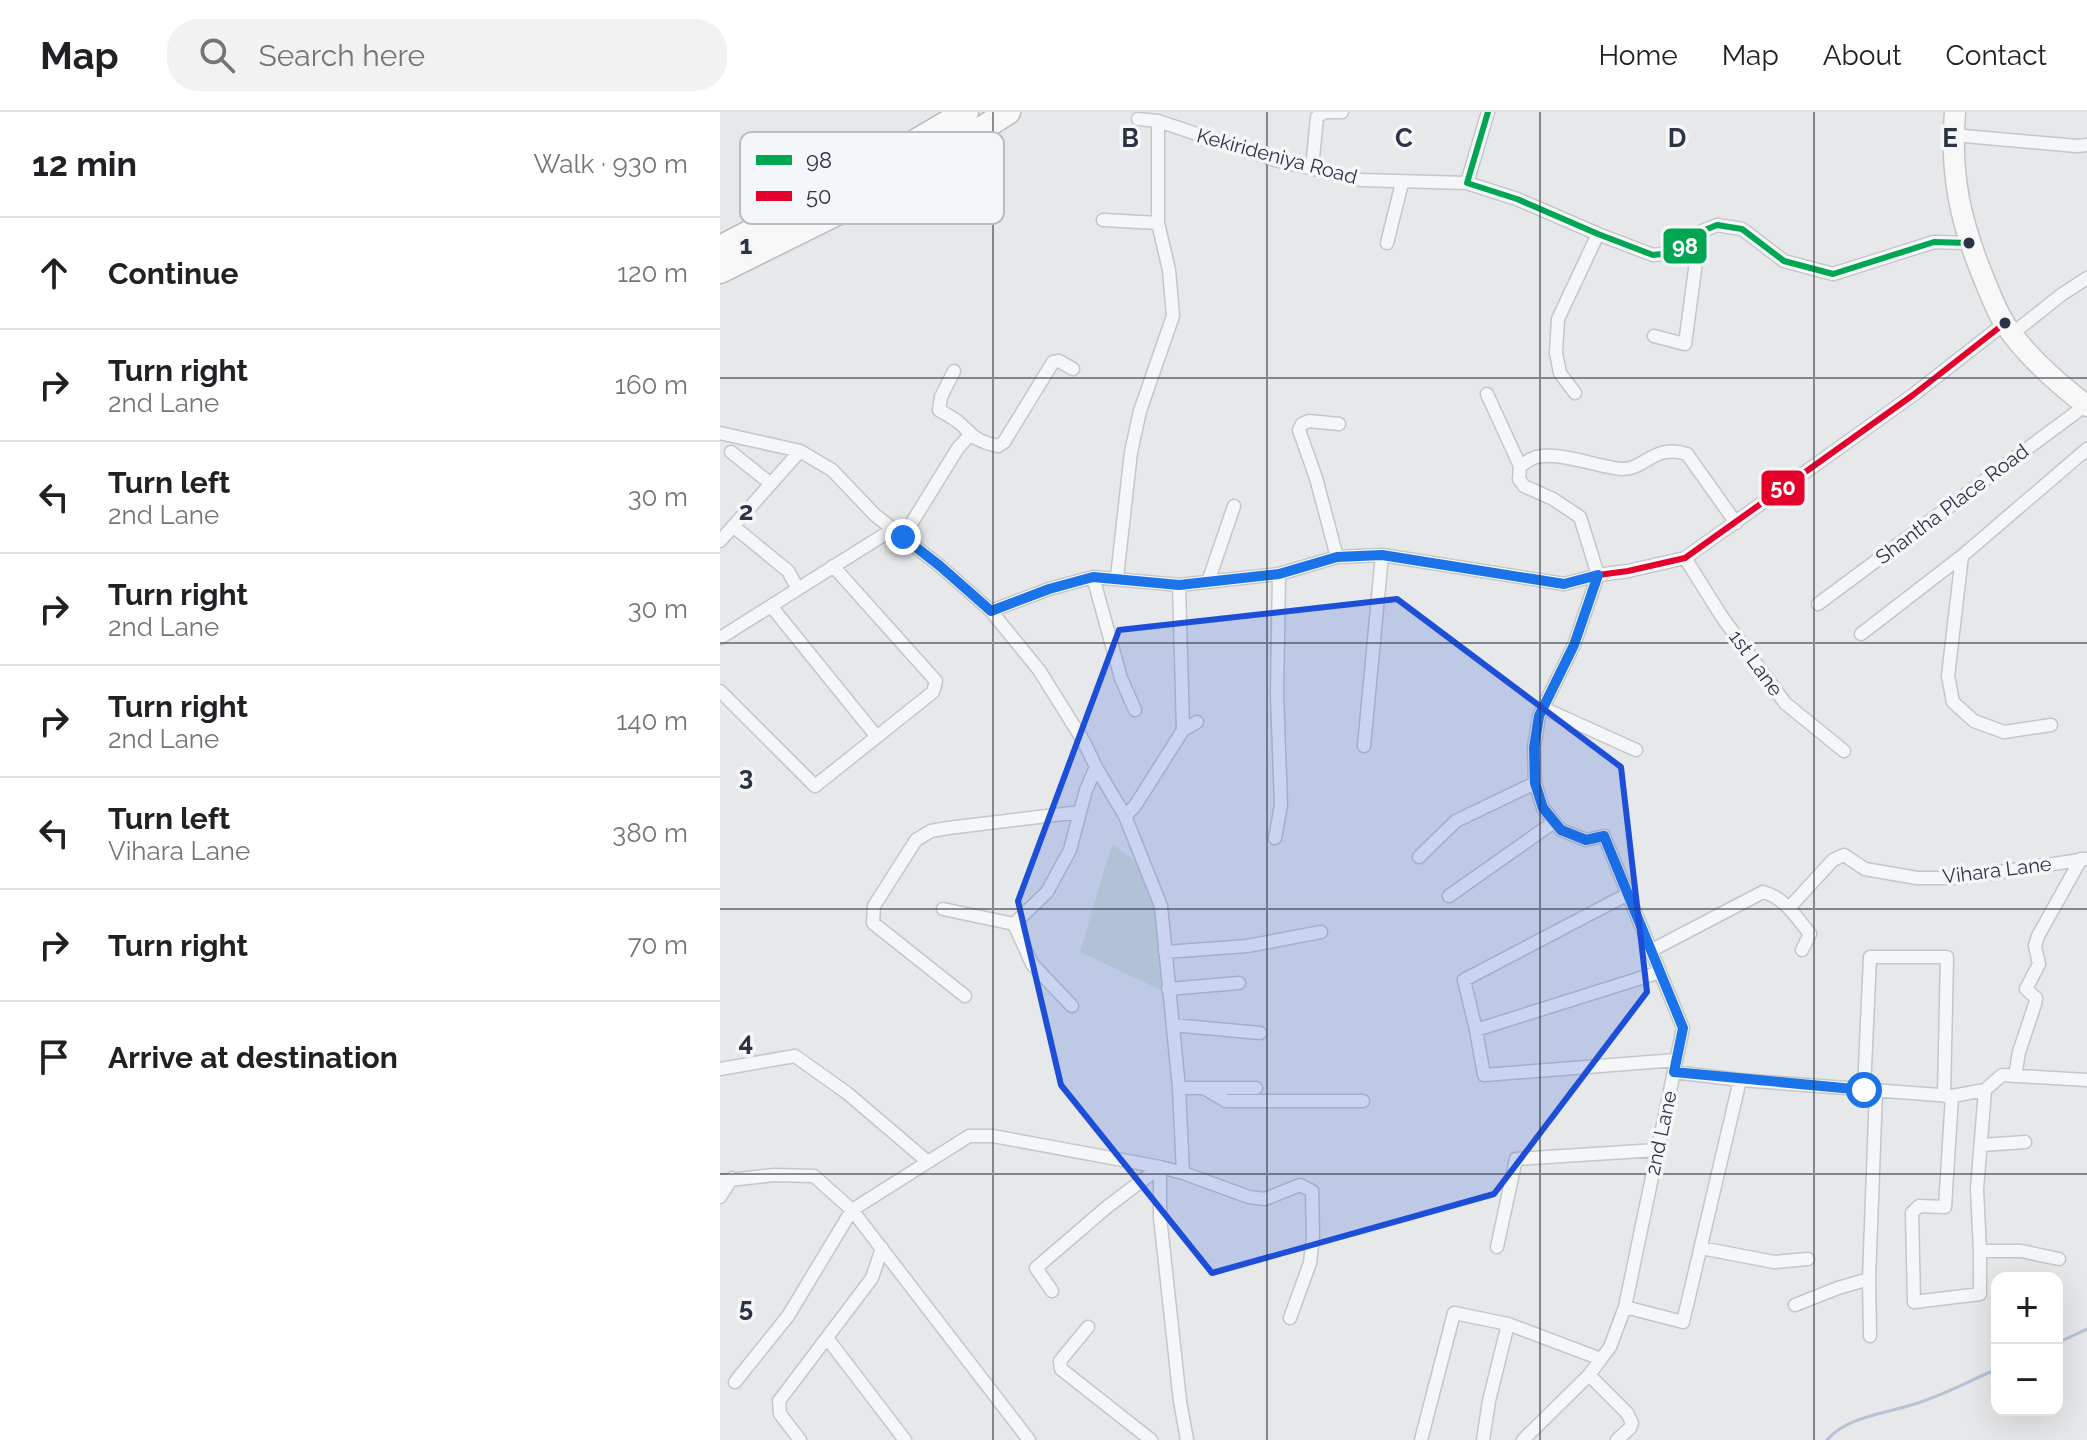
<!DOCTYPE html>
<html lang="en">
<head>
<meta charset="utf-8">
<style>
  :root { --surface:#fff; --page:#f2f2f2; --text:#202124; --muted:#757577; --line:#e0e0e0 }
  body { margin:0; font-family:Raleway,sans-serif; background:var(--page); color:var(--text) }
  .controls { position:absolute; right:24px; bottom:24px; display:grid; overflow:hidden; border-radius:16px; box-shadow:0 8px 32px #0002 }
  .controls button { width:72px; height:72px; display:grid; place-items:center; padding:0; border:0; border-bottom:2px solid var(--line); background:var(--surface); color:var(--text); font:40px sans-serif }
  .stop { position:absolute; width:24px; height:24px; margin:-18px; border:6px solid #1a73e8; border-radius:50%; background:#fff }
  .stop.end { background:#1a73e8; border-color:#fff; box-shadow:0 2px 8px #0008 }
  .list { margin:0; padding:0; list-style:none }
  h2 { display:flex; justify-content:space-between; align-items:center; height:104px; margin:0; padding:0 32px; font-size:34px }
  h2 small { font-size:26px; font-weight:400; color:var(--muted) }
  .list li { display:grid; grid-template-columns:52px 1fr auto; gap:24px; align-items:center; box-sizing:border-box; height:112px; padding:0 32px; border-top:2px solid var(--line) }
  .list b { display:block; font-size:30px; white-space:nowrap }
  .list p { margin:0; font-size:26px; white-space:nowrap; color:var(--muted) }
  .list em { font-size:26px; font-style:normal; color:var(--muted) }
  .icon { flex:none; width:44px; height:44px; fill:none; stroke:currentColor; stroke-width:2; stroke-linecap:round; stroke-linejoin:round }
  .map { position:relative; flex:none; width:1367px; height:1328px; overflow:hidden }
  header { display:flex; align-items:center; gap:48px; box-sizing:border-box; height:112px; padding:0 40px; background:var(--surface); border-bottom:2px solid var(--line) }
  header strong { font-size:38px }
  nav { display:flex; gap:44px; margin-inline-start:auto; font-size:28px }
  .search { width:560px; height:72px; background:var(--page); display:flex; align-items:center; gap:20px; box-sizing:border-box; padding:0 28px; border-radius:32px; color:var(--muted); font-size:30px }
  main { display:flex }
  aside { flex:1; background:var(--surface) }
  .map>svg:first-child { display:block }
</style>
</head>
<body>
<header>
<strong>Map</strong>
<div class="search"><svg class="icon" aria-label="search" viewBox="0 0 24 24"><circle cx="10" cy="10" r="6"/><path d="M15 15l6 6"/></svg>Search here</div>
<nav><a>Home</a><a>Map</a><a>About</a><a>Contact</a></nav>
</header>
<main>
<aside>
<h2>12 min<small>Walk · 930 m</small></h2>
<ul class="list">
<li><svg class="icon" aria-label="ahead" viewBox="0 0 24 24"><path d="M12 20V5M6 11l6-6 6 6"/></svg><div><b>Continue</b></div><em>120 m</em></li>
<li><svg class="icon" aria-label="right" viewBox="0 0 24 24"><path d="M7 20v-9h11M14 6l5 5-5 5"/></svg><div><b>Turn right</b><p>2nd Lane</p></div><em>160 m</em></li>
<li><svg class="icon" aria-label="left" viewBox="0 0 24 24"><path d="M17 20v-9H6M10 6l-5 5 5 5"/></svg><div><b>Turn left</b><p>2nd Lane</p></div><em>30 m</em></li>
<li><svg class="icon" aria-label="right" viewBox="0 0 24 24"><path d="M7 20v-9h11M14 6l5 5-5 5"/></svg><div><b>Turn right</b><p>2nd Lane</p></div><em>30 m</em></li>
<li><svg class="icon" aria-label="right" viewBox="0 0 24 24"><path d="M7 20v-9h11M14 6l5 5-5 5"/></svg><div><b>Turn right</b><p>2nd Lane</p></div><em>140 m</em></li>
<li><svg class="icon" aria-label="left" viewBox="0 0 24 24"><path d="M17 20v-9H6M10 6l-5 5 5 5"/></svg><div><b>Turn left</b><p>Vihara Lane</p></div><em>380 m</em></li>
<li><svg class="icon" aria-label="right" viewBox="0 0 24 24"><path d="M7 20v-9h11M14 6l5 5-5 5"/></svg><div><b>Turn right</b></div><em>70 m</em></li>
<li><svg class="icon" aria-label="arrive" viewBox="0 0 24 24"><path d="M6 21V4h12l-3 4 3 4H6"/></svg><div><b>Arrive at destination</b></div></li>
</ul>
</aside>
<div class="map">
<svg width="1367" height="1328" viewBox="0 0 1367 1328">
  <rect width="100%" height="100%" fill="#e6e8ea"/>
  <path fill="#d6ded6" d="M392,732L423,755L436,796L445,880L360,840Z"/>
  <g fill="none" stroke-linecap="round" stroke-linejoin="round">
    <path stroke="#b4c4d5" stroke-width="3" d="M1337,1231L1367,1217
      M1107,1328C1127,1305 1163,1302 1191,1293C1220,1285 1249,1269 1277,1257"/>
    <g stroke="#c4c6c8" stroke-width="15">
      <path id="minor" d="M768,0L747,71L797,87L878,122L933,143L959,140L980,120L997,113L1022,117L1064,149L1113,162L1214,130L1249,131
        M418,7L438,9L555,48L641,68L747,71
        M1233,23L1357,34L1367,33
        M592,56L597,5L605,0H622
        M383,108L438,111L449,158L453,204L420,299L411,340L397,465
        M438,111V9
        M667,131L682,71
        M1292,222L1341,183L1367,166
        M934,224L965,232L980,120
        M234,259L221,285L219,298C224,301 231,305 237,309C255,324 252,328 278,334L284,330L333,250L339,249L353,257
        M855,281L840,261L836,241L838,207L878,122
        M767,282L800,354
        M0,321L80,339L112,358L155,403L220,454L271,499L319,558L364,630L376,655L405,704L441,794L459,976L463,1061L440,1055V1105L460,1289L467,1328
        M11,340L51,372
        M13,414L68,459L78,477
        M183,425L238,336L250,323
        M0,429L80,339
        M1242,444L1228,564L1233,590L1254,609L1284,620L1331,613
        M617,445L596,366L579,318L582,312L589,309L619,312
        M965,446L1002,505L1065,591L1124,639
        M373,465L401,566L415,598
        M488,470L514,394
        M459,473L463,618
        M1098,492L1366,293
        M51,494L157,625
        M271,499L329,477L373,465L459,473L559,462L617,445L662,443L844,472L878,463L908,459L965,446L1193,283L1285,211
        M1141,522L1242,444L1367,337
        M0,526L173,417
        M0,579L95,674L213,580L216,569L113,454
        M823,596L916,638
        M644,634L662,443
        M405,704L415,694L463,618L477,610
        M555,726L561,693L557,582L559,462
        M699,745L736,709L815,671
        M908,782L744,868L756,918L940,860
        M729,784L834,710
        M1069,796L1113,748L1124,743L1145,757L1197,766H1238L1367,747
        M223,797L294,812L327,780L350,738L360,700
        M294,812L312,852L352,894
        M932,838L1043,780C1064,785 1077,806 1090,822L1082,838
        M445,840L527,834L601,820
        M448,877L519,871
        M245,884L153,811L154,794L196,728L211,719L228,716L360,700L366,678L376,655
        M453,913L540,921
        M756,918L764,963L956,948
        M0,957L75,944L127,981L208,1050
        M954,960L1020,968L1232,984L1265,978L1282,963L1367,968
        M1295,964L1299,940L1315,892L1316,886L1306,877L1319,852L1315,834L1318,824L1361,747
        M459,976H536
        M484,976L506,989H643
        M1144,978L1150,845H1227L1224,984
        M1265,978L1257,1077L1260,1139H1301L1339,1147
        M1232,984L1225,1095L1199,1094L1192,1101L1194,1190L1260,1182V1139
        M1262,1033L1305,1030
        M463,1061L529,1085L545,1087L580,1073L592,1079L593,1124L590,1151L570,1206
        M0,1069L54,1063L94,1064L132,1098L309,1328
        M0,1085L12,1066
        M777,1135L796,1047L937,1038
        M981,1136L1054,1150L1088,1147
        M1075,1193L1118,1176L1149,1167
        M905,1195L963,1210L1020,968
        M368,1215L340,1249L341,1257L431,1328
        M1150,1224L1149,1167L1156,979
        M107,1226L185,1328
        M869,1263L907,1301L912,1311L910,1316L897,1328
        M15,1270L68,1204L132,1098L249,1024H273L440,1055L387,1095L316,1156L332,1179
        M80,1328L60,1302L59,1289L152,1166L162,1136
        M701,1328L734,1201L788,1212L881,1247
        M763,1328L769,1289L788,1212
        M803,1328L869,1263L890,1235L905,1195L963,916L884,724L866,728L841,718L823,696L815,671L814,636L819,604L854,533L878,463L860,405L833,387L804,374L799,367L800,354C805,351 810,347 816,345C838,339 878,355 902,357C924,358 935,331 967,342L1016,411"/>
    </g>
    <g stroke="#c2c5c8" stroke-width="23">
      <path id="primary" d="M1235,0C1230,63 1240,109 1264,167C1272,186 1279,206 1292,222C1312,249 1340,273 1367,294"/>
    </g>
    <g stroke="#b8bbbf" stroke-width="27">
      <path id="motorway" d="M0,136L129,69L246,0
        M0,159L135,92L243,29L288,0"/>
    </g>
    <use href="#minor" stroke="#f5f6f7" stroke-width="12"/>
    <use href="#primary" stroke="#f8f8f8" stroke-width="20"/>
    <use href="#motorway" stroke="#f8f8f8" stroke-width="24"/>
    <g stroke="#f4f6f9" stroke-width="12">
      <path id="bus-1" d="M768,0L747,71L797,87L878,122L933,143L959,140L980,120L997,113L1022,117L1064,149L1113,162L1214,130L1249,131"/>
    </g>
    <g stroke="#f4f6f9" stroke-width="12">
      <path id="bus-2" d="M271,499L329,477L373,465L459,473L559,462L617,445L662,443L844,472L878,463L908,459L965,446L1193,283L1285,211"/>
    </g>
    <use href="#bus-1" stroke="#00a651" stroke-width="6"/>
    <use href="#bus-2" stroke="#e4002b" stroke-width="6"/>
  </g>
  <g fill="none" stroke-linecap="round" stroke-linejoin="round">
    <path stroke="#1a73e8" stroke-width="10" d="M183,425L220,454L271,499L329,477L373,465L459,473L559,462L617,445L662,443L844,472L878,463L854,533L819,604L814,636L815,671L823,696L841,718L866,728L884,724L963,916L954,960L1144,978"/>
  </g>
  <path fill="#1d4ed8" fill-opacity="0.2" stroke="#1d4ed8" stroke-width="6" stroke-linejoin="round" d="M677,487L901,655L927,880L774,1082L492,1161L341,973L298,789L399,518Z"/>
  <path fill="none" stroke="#2b3445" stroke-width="2" stroke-opacity="0.55" d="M273,0V1328M547,0V1328M820,0V1328M1094,0V1328M0,266H1367M0,531H1367M0,797H1367M0,1062H1367"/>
  <g fill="#2b3445" stroke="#f4f6f9" stroke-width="3">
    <circle cx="1249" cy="131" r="7"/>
    <circle cx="1285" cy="211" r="7"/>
  </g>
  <g text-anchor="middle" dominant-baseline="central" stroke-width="7" stroke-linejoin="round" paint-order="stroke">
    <g font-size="20" fill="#2b3445" stroke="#f4f6f9">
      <text transform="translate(557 44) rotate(15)">Kekirideniya Road</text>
      <text transform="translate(1232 392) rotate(-37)">Shantha Place Road</text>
      <text transform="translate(1036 551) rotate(54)">1st Lane</text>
      <text transform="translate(1277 758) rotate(-7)">Vihara Lane</text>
      <text transform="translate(941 1021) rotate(-78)">2nd Lane</text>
    </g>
  </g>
  <rect x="20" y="20" width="264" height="92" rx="12" fill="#f4f6f9" stroke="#b8bcc3" stroke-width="2"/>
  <rect x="36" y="43" width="36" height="10" fill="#00a651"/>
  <rect x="36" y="79" width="36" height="10" fill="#e4002b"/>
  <g font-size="22" fill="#2b3445">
    <text x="86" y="56">98</text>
    <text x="86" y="92">50</text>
  </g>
  <g font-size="26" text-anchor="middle" font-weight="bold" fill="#2b3445" stroke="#f4f6f9" stroke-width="7" stroke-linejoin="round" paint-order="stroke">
    <text x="410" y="35">B</text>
    <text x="684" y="35">C</text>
    <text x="957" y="35">D</text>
    <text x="1230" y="35">E</text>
    <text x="26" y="142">1</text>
    <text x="26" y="408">2</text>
    <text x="26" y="673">3</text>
    <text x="26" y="939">4</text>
    <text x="26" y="1204">5</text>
  </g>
  <g stroke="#f4f6f9" stroke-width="3">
    <rect x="942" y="115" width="46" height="38" rx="8" fill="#00a651"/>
    <rect x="1040" y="357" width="46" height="38" rx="8" fill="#e4002b"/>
  </g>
  <g font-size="22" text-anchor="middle" font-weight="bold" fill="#fff">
    <text x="965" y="142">98</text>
    <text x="1063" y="383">50</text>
  </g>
</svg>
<div class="controls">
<button>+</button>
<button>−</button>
</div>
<div class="stop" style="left:1144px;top:978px"></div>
<div class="stop end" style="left:183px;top:425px"></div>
</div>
</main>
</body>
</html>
